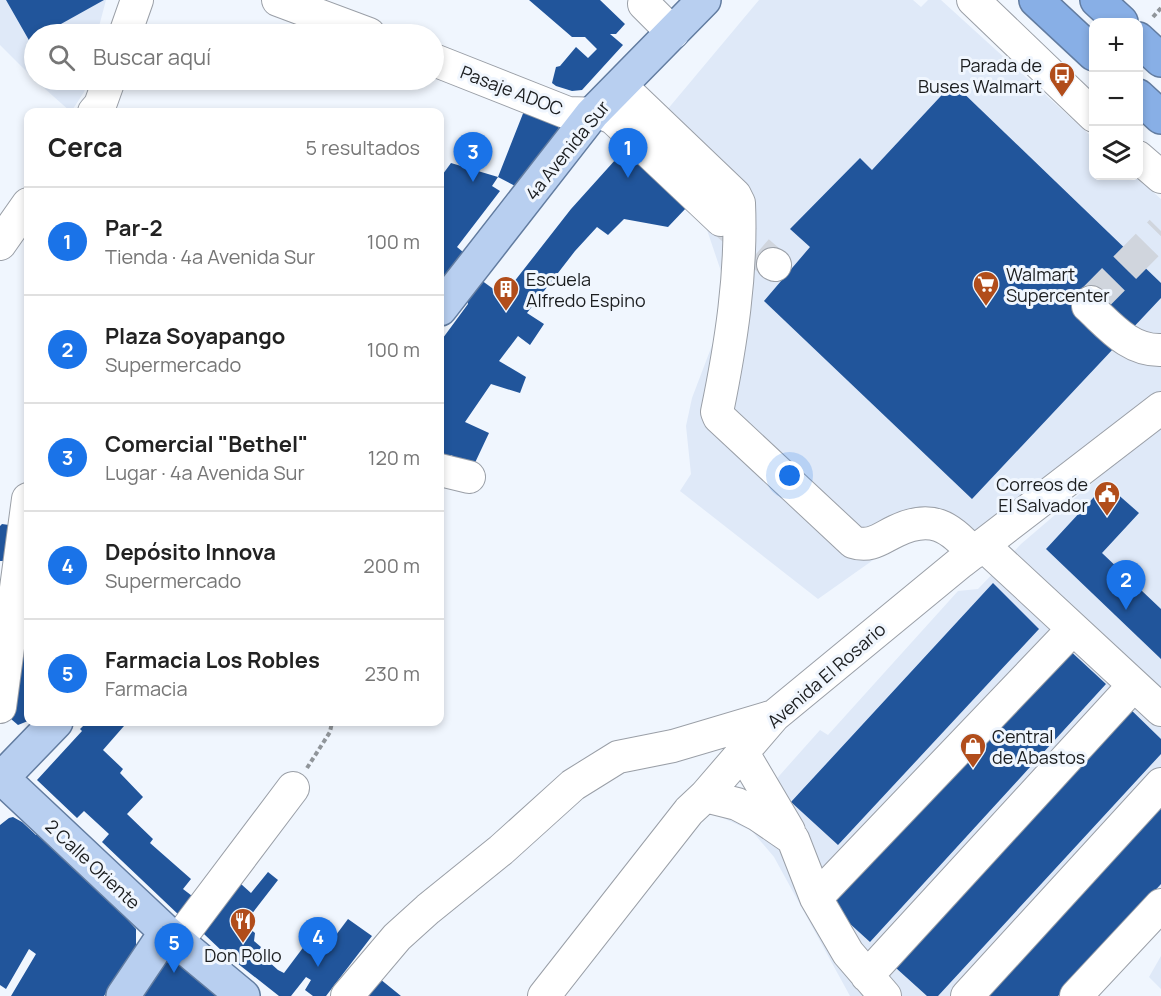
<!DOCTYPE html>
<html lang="es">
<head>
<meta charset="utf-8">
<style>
  :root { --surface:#fff; --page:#f6f6f6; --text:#222; --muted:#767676; --line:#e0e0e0; --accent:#1a73e8 }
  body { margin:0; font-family:Manrope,sans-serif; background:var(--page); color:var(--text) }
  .controls { position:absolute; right:18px; top:18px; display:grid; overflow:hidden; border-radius:12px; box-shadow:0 3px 9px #0003 }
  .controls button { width:54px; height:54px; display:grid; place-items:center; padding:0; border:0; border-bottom:2px solid var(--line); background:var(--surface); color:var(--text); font:30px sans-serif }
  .you { position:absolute; left:790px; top:476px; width:21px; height:21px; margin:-15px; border:4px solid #fff; border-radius:50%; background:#1a73e8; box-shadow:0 0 0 9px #1a73e833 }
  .badge { display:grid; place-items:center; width:39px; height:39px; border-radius:50%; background:var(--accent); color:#fff; font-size:20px; font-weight:700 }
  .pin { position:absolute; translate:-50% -50px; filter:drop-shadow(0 2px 3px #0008) }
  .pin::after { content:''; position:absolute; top:32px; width:21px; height:18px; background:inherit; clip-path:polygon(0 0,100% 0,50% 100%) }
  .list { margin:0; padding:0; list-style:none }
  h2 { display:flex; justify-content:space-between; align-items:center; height:78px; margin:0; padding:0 24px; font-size:26px }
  h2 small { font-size:20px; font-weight:400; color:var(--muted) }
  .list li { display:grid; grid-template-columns:39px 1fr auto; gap:18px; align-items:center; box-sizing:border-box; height:108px; padding:0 24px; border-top:2px solid var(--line) }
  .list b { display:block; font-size:22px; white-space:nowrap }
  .list p { margin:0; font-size:20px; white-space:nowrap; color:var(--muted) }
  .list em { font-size:20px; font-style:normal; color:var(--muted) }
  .icon { flex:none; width:33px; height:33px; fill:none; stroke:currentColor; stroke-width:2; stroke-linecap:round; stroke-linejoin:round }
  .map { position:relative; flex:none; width:1161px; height:996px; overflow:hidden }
  .search { position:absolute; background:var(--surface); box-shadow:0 3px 9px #0003; left:24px; top:24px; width:420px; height:66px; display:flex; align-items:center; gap:15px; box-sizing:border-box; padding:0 21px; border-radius:33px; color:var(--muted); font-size:22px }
  .panel { position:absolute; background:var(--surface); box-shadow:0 3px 9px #0003; left:24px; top:108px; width:420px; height:618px; border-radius:12px }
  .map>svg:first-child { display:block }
</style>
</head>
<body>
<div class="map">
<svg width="1161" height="996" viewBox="0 0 1161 996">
  <rect width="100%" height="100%" fill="#f0f6fe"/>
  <path fill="#dfe9f8" d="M0,0H106L97,34H34V79L0,45Z
    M759,0H913L921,7L928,0H941L1093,138L1094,176H1135L1161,199V399L961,559L940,541L910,534L818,599L680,491L691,474L686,426L692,398L730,298L704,221L631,153Z
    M35,80H89L84,92L71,112Z
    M1161,424V925L1094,996H850L774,857L752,831L723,818L755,803L820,730L828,735L958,591L978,589L1021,544Z
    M1161,956V989L1149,977Z"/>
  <path fill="#21559b" d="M6,0H104L43,34H34V39L30,42Z
    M529,0H600L625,24L616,34H610L623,45L582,90L572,91L556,86L552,83L556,67L560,66L576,47L588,58L597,49L585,37H572Z
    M953,83L1161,283V298L972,499L764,301L810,247L790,229L860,158L872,170Z
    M524,111L557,124L559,128L556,135L517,187L498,177L492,186L500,191L457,247L463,252L440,282V178L451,163L498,177Z
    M625,149L687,207L668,227L624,219L608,235L597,227L575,251L527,313L544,324L530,345L518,336L499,361L526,377L520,393L491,384L465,422L489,433L473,467L451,455L442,464L440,462V342L468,304L467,300L481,280L503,296L571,209Z
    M1106,484L1139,513L1102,553L1161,609V659L1046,549Z
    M2,524L9,525L5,561H0V526Z
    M993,583L1039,629L838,845L791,802Z
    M20,644L28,651V721L18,725L11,719L10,713Z
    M1066,647L1106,684L870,942L826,902Z
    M1125,704L1161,739V754L938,996H927L896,968Z
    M87,722H124L122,724L124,726L103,750L123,769L120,773L143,797L127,814L153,839L150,843L191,879L183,889L196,899L181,917L102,842L109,834L84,811L77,818L37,780L82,731L80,729Z
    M1161,797V884L1058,996H978Z
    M13,817L22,822L36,835L38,833L113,904L136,929V946L104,996H11L36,954L29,949L6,989L0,985V825L9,818Z
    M268,872L278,880L244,924L255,933L254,941L261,947L258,952L278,970L284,973L311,937L327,947L348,919L372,936L326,996H313L305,990L311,980L306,977L291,996H279L223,952L204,934L202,929L226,899L228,900L241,884L251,893Z
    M174,959L219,996H143L164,964Z
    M380,979L401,996H367Z"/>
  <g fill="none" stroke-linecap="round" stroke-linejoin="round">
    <path stroke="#d0d5dd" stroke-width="32" stroke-dasharray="32 16" stroke-linecap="butt" d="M722,220L773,264
      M1091,302L1161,231"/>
    <g stroke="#9a9fa7" stroke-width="34">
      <path id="minor" d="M278,0L369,34
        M973,0L1094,116
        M644,4L673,33
        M125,34L137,0
        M434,60L568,113L603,114L613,118L721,220
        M621,86L735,195L739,203C742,274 731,344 717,412L719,417L853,542C871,548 881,538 896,531C931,514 950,526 973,553
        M94,112L100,105L109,80
        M1138,157L1161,177
        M0,244L28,204
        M773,264L775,265
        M1091,302L1088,306C1110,326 1129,351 1161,350
        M440,470L469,477
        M983,545L1161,710
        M0,707L28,499
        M743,753L789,831
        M705,796L737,804L758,815L793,839L816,898L848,953L885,996
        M816,898L1073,629
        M177,942L293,788
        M867,976L1134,685
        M347,996L397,937L428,909L501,850L573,785L618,757L673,746L774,716
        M544,996L689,811L705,796L774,716L961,562L1161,408
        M967,996L1161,784
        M1076,996L1161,905"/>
    </g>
    <g stroke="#627ca0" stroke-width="36">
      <path id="major" d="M440,309L592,114L704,0
        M0,776L166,932L243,996
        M0,780L56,722
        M123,996L166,932"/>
    </g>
    <g stroke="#627ca0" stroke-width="36">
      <path id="highway" d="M1036,0L1094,54
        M1097,0L1121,22
        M1138,39L1161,60
        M1138,96L1161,117"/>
    </g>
    <path stroke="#90959a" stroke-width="4" stroke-dasharray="4.5 3" stroke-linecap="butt" d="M1153,17L1161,8
      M307,768L330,732L332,722"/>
    <use href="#minor" stroke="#fff" stroke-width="32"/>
    <use href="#major" stroke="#b8cff0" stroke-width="33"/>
    <use href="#highway" stroke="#88afe6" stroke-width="33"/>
  </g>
  <defs>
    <g id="bus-pin" transform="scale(1.35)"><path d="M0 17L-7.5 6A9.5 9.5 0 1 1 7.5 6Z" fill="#b14d1b" stroke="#f0f6fe"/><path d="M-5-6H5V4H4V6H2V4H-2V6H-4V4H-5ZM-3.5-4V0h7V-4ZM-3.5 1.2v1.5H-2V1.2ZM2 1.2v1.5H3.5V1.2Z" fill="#fff"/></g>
    <g id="supermarket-pin" transform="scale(1.35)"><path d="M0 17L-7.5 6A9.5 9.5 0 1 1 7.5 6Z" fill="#b14d1b" stroke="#f0f6fe"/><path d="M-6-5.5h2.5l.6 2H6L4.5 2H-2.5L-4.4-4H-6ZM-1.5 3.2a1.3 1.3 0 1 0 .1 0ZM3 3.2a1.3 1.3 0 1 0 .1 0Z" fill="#fff"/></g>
    <g id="building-pin" transform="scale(1.35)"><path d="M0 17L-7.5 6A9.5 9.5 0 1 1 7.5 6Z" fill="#b14d1b" stroke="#f0f6fe"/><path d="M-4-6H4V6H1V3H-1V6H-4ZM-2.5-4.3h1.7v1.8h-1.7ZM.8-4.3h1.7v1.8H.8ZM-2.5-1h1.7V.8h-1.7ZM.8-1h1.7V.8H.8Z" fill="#fff"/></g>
    <g id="civic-pin" transform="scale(1.35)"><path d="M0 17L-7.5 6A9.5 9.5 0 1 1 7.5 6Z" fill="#b14d1b" stroke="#f0f6fe"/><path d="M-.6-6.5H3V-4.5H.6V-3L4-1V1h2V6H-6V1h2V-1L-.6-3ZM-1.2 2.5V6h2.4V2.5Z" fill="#fff"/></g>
    <g id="shop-pin" transform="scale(1.35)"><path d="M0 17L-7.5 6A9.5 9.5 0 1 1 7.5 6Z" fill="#b14d1b" stroke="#f0f6fe"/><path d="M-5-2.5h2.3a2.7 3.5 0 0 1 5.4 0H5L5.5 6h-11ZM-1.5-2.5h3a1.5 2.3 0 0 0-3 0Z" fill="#fff"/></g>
    <g id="restaurant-pin" transform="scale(1.35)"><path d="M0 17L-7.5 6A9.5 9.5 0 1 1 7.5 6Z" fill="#b14d1b" stroke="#f0f6fe"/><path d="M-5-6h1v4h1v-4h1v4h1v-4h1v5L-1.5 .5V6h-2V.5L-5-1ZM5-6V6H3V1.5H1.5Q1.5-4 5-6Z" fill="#fff"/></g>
  </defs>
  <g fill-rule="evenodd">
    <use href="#bus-pin" x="1062" y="75"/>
    <use href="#supermarket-pin" x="986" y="284"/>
    <use href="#building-pin" x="506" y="289"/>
    <use href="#civic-pin" x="1107" y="494"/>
    <use href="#shop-pin" x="973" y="746"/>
    <use href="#restaurant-pin" x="243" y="921"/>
  </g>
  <g text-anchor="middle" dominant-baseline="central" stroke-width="6" stroke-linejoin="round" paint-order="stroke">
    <g font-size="18" fill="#1b1d1f" stroke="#f0f6fe" text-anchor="start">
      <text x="1042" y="65" text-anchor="end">Parada de<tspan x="1042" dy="21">Buses Walmart</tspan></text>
      <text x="1006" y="274">Walmart<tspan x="1006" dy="21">Supercenter</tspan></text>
      <text x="526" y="279">Escuela<tspan x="526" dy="21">Alfredo Espino</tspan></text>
      <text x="1088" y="484" text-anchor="end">Correos de<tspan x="1088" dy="21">El Salvador</tspan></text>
      <text x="992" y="736">Central<tspan x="992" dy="21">de Abastos</tspan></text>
      <text x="243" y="955" text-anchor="middle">Don Pollo</text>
    </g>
    <g font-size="18" fill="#1b1d1f" stroke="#f0f6fe">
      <text transform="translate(512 90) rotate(21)">Pasaje ADOC</text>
      <text transform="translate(567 150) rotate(-51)">4a Avenida Sur</text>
      <text transform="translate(826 675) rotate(-41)">Avenida El Rosario</text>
      <text transform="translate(93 864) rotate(43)">2 Calle Oriente</text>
    </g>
  </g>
</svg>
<div class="controls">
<button>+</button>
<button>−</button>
<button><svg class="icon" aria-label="layers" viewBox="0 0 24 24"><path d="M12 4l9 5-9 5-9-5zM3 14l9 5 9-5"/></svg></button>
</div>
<div class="you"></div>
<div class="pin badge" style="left:628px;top:178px">1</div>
<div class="pin badge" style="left:1126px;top:610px">2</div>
<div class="pin badge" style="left:473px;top:182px">3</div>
<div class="pin badge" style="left:318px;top:967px">4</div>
<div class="pin badge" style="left:174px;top:973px">5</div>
<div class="search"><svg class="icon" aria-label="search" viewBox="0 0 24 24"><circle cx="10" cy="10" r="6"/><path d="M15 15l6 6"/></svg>Buscar aquí</div>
<section class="panel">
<h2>Cerca<small>5 resultados</small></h2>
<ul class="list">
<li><span class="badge">1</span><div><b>Par-2</b><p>Tienda · 4a Avenida Sur</p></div><em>100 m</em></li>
<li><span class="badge">2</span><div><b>Plaza Soyapango</b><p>Supermercado</p></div><em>100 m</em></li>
<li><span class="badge">3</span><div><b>Comercial &quot;Bethel&quot;</b><p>Lugar · 4a Avenida Sur</p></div><em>120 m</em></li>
<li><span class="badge">4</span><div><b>Depósito Innova</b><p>Supermercado</p></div><em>200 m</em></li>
<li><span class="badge">5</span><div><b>Farmacia Los Robles</b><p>Farmacia</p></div><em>230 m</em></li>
</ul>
</section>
</div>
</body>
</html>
